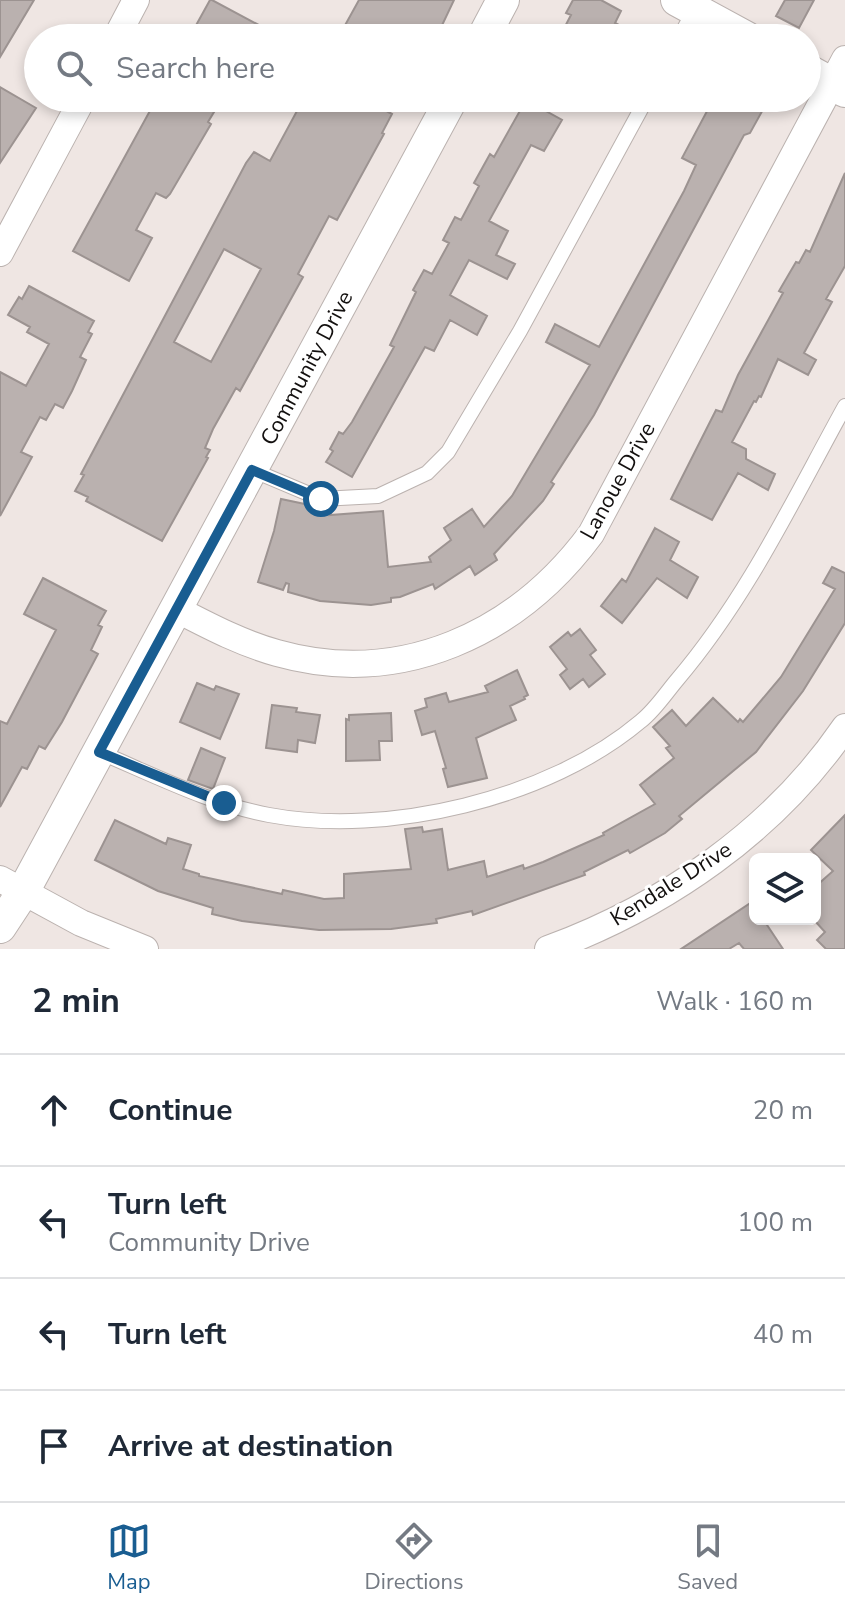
<!DOCTYPE html>
<html lang="en">
<head>
<meta charset="utf-8">
<style>
  :root { --surface:#fff; --page:#f2f2f3; --text:#1f2937; --muted:#747a83; --line:#e0e1e3; --accent:#195d91 }
  body { margin:0; font-family:"Nunito Sans",sans-serif; background:var(--page); color:var(--text) }
  .controls { position:absolute; right:24px; bottom:24px; display:grid; overflow:hidden; border-radius:12px; box-shadow:0 4px 12px #0003 }
  .controls button { width:72px; height:72px; display:grid; place-items:center; padding:0; border:0; border-bottom:2px solid var(--line); background:var(--surface); color:var(--text); font:40px sans-serif }
  .stop { position:absolute; width:24px; height:24px; margin:-18px; border:6px solid #195d91; border-radius:50%; background:#fff }
  .stop.end { background:#195d91; border-color:#fff; box-shadow:0 2px 8px #0008 }
  .list { margin:0; padding:0; list-style:none }
  h2 { display:flex; justify-content:space-between; align-items:center; height:104px; margin:0; padding:0 32px; font-size:34px }
  h2 small { font-size:26px; font-weight:400; color:var(--muted) }
  .list li { display:grid; grid-template-columns:52px 1fr auto; gap:24px; align-items:center; box-sizing:border-box; height:112px; padding:0 32px; border-top:2px solid var(--line) }
  .list b { display:block; font-size:30px; white-space:nowrap }
  .list p { margin:0; font-size:26px; white-space:nowrap; color:var(--muted) }
  .list em { font-size:26px; font-style:normal; color:var(--muted) }
  .icon { flex:none; width:44px; height:44px; fill:none; stroke:currentColor; stroke-width:2; stroke-linecap:round; stroke-linejoin:round }
  .map { position:relative; flex:none; width:845px; height:949px; overflow:hidden }
  .search { position:absolute; background:var(--surface); box-shadow:0 4px 12px #0003; left:24px; right:24px; top:24px; height:88px; display:flex; align-items:center; gap:20px; box-sizing:border-box; padding:0 28px; border-radius:44px; color:var(--muted); font-size:30px }
  .sheet { height:552px; background:var(--surface) }
  nav { display:flex; justify-content:space-around; align-items:center; box-sizing:border-box; height:112px; border-top:2px solid var(--line); background:var(--surface); font-size:22px; color:var(--muted) }
  nav a { display:grid; justify-items:center; gap:4px }
  nav .on { color:var(--accent) }
  .map>svg:first-child { display:block }
</style>
</head>
<body>
<div class="map">
<svg width="845" height="949" viewBox="0 0 845 949">
  <rect width="100%" height="100%" fill="#efe6e3"/>
  <path fill="#bab1af" stroke="#9c9391" stroke-width="2" fill-rule="evenodd" d="M0,0H34L0,57Z
    M210,0H212L283,38H189Z
    M359,0H454L436,38H338Z
    M573,0H601L621,11L615,23L644,38H559L571,15L566,13Z
    M785,0H814L799,28L776,16Z
    M0,87L36,108L0,163Z
    M157,98H201L217,107L208,122L211,124L170,194L166,198L156,193L136,230L152,238L129,281L73,251Z
    M304,98H363L392,114L382,133L384,134L337,220L329,216L298,274L303,277L292,297L240,391L236,388L213,429L205,448L210,450L206,457L208,458L162,541L86,501L88,497L75,491L84,475L81,474L246,163L254,152L270,161ZM224,249L261,269L211,362L174,342Z
    M714,98L729,106L734,98H765L762,104L765,106L750,133L744,135L594,415L551,482L554,484L543,501L494,554L497,560L475,575L470,566L435,589L433,584L400,597L391,598V602L371,605L320,601L288,592L289,584L286,583L283,590L258,582L274,531L281,499L333,510L330,515L383,511L388,567L431,562L429,557L451,540L444,528L472,509L484,527L512,496L590,365L546,342L555,324L599,347L684,191L696,165L682,158Z
    M526,100L562,120L544,151L531,145L489,221L508,231L496,255L515,264L507,279L469,260L450,295L487,316L477,335L450,320L434,351L425,347L352,477L326,462L333,451L330,449L339,432L343,434L352,422L370,390L394,347L390,345L416,292L413,290L424,270L432,274L449,243L443,240L455,217L461,220L479,186L474,183L490,154L494,157Z
    M845,173V266L826,299L832,302L804,353L816,360L808,375L778,359L761,397L759,396L756,402L754,401L732,442L746,449V459L775,474L768,490L738,473L712,520L671,499L716,410L722,412L738,375L783,293L779,291L796,262L799,263L806,250L810,252Z
    M29,286L94,321L88,332L92,334L80,357L86,360L72,391L63,408L55,404L46,420L40,417L21,452L32,457L0,516V372L26,386L49,344L27,332L30,327L8,315L19,297L22,299Z
    M655,528L679,542L670,560L698,577L687,598L657,578L622,623L601,606L622,579L626,582Z
    M832,567L845,573V623L803,691L756,752L679,816L682,819L665,833L630,853L628,850L584,872L585,875L473,915L472,911L436,919L437,923L391,929L319,930L242,921L212,914L213,908L158,891L95,860L115,820L166,844L168,838L191,845L183,869L199,874V876L282,894L283,890L324,899L344,898V874L411,869L405,829L422,827L423,832L442,829L448,870L484,861L487,877L523,865L524,869L543,862L604,835L603,833L655,804L640,785L674,758L666,748L670,746L653,727L672,710L686,726L713,698L738,722L740,719L743,722L781,677L835,589L823,583Z
    M43,578L106,611L98,625L102,627L91,650L98,654L62,722L45,749L39,746L27,769L22,767L0,807V721L7,724L56,630L24,614Z
    M580,629L596,650L590,655L605,674L589,687L583,679L570,689L560,675L567,669L550,647L568,632L571,636Z
    M517,670L528,695L524,697L525,699L510,706L516,720L476,738L487,778L448,787L443,769L446,768L435,731L422,735L415,711L427,707L425,699L446,693L449,702L488,692L485,686Z
    M197,683L214,690L216,686L239,694L220,739L180,722Z
    M272,705L297,708L296,712L320,715L315,743L298,740L297,752L266,748Z
    M391,713L392,741H379L380,760L346,761V719L349,720V715Z
    M201,748L225,758L213,789L188,780Z
    M845,815V949H826L817,940L825,932L815,921V887L833,871L811,850Z
    M752,902L755,907V919H763L783,949H744L739,943L729,949H681Z"/>
  <g fill="none" stroke-linecap="round" stroke-linejoin="round">
    <g stroke="#bbb2af" stroke-width="16">
      <path id="service" d="M679,38L696,7
        M252,470L321,499L378,496L427,473L448,452L520,331L647,98
        M99,752C154,775 210,804 269,815C387,837 549,799 641,721C655,710 666,693 677,680C747,598 793,500 845,406"/>
    </g>
    <g stroke="#bbb2af" stroke-width="28">
      <path id="minor" d="M116,38L136,0
        M0,253L83,98
        M176,609C209,626 241,643 277,653C401,688 517,634 591,534L845,59
        M0,879L81,923L145,949
        M548,949C665,906 774,831 845,727"/>
    </g>
    <g stroke="#bbb2af" stroke-width="34">
      <path id="tertiary" d="M677,0L747,38
        M483,38L503,0
        M807,70L845,91
        M0,927L23,892L452,98"/>
    </g>
    <use href="#service" stroke="#fff" stroke-width="14"/>
    <use href="#minor" stroke="#fff" stroke-width="26"/>
    <use href="#tertiary" stroke="#fff" stroke-width="32"/>
  </g>
  <g fill="none" stroke-linecap="round" stroke-linejoin="round">
    <path stroke="#195d91" stroke-width="10" d="M224,803L99,752L252,470L321,499"/>
  </g>
  <g text-anchor="middle" dominant-baseline="central" stroke-width="6" stroke-linejoin="round" paint-order="stroke">
    <g font-size="22" fill="#13100f" stroke="#fff">
      <text transform="translate(307 368) rotate(-62)">Community Drive</text>
      <text transform="translate(618 481) rotate(-61)">Lanoue Drive</text>
      <text transform="translate(671 884) rotate(-32)">Kendale Drive</text>
    </g>
  </g>
</svg>
<div class="controls">
<button><svg class="icon" aria-label="layers" viewBox="0 0 24 24"><path d="M12 4l9 5-9 5-9-5zM3 14l9 5 9-5"/></svg></button>
</div>
<div class="stop" style="left:321px;top:499px"></div>
<div class="stop end" style="left:224px;top:803px"></div>
<div class="search"><svg class="icon" aria-label="search" viewBox="0 0 24 24"><circle cx="10" cy="10" r="6"/><path d="M15 15l6 6"/></svg>Search here</div>
</div>
<section class="sheet">
<h2>2 min<small>Walk · 160 m</small></h2>
<ul class="list">
<li><svg class="icon" aria-label="ahead" viewBox="0 0 24 24"><path d="M12 20V5M6 11l6-6 6 6"/></svg><div><b>Continue</b></div><em>20 m</em></li>
<li><svg class="icon" aria-label="left" viewBox="0 0 24 24"><path d="M17 20v-9H6M10 6l-5 5 5 5"/></svg><div><b>Turn left</b><p>Community Drive</p></div><em>100 m</em></li>
<li><svg class="icon" aria-label="left" viewBox="0 0 24 24"><path d="M17 20v-9H6M10 6l-5 5 5 5"/></svg><div><b>Turn left</b></div><em>40 m</em></li>
<li><svg class="icon" aria-label="arrive" viewBox="0 0 24 24"><path d="M6 21V4h12l-3 4 3 4H6"/></svg><div><b>Arrive at destination</b></div></li>
</ul>
</section>
<nav>
<a class="on"><svg class="icon" aria-label="map" viewBox="0 0 24 24"><path d="M3 6l6-2 6 2 6-2v14l-6 2-6-2-6 2zM9 4v14M15 6v14"/></svg>Map</a>
<a><svg class="icon" aria-label="directions" viewBox="0 0 24 24"><path d="M12 3l9 9-9 9-9-9zM9 14v-3h6M13 9l2 2-2 2"/></svg>Directions</a>
<a><svg class="icon" aria-label="saved" viewBox="0 0 24 24"><path d="M7 4h10v16l-5-4-5 4z"/></svg>Saved</a>
</nav>
</body>
</html>
